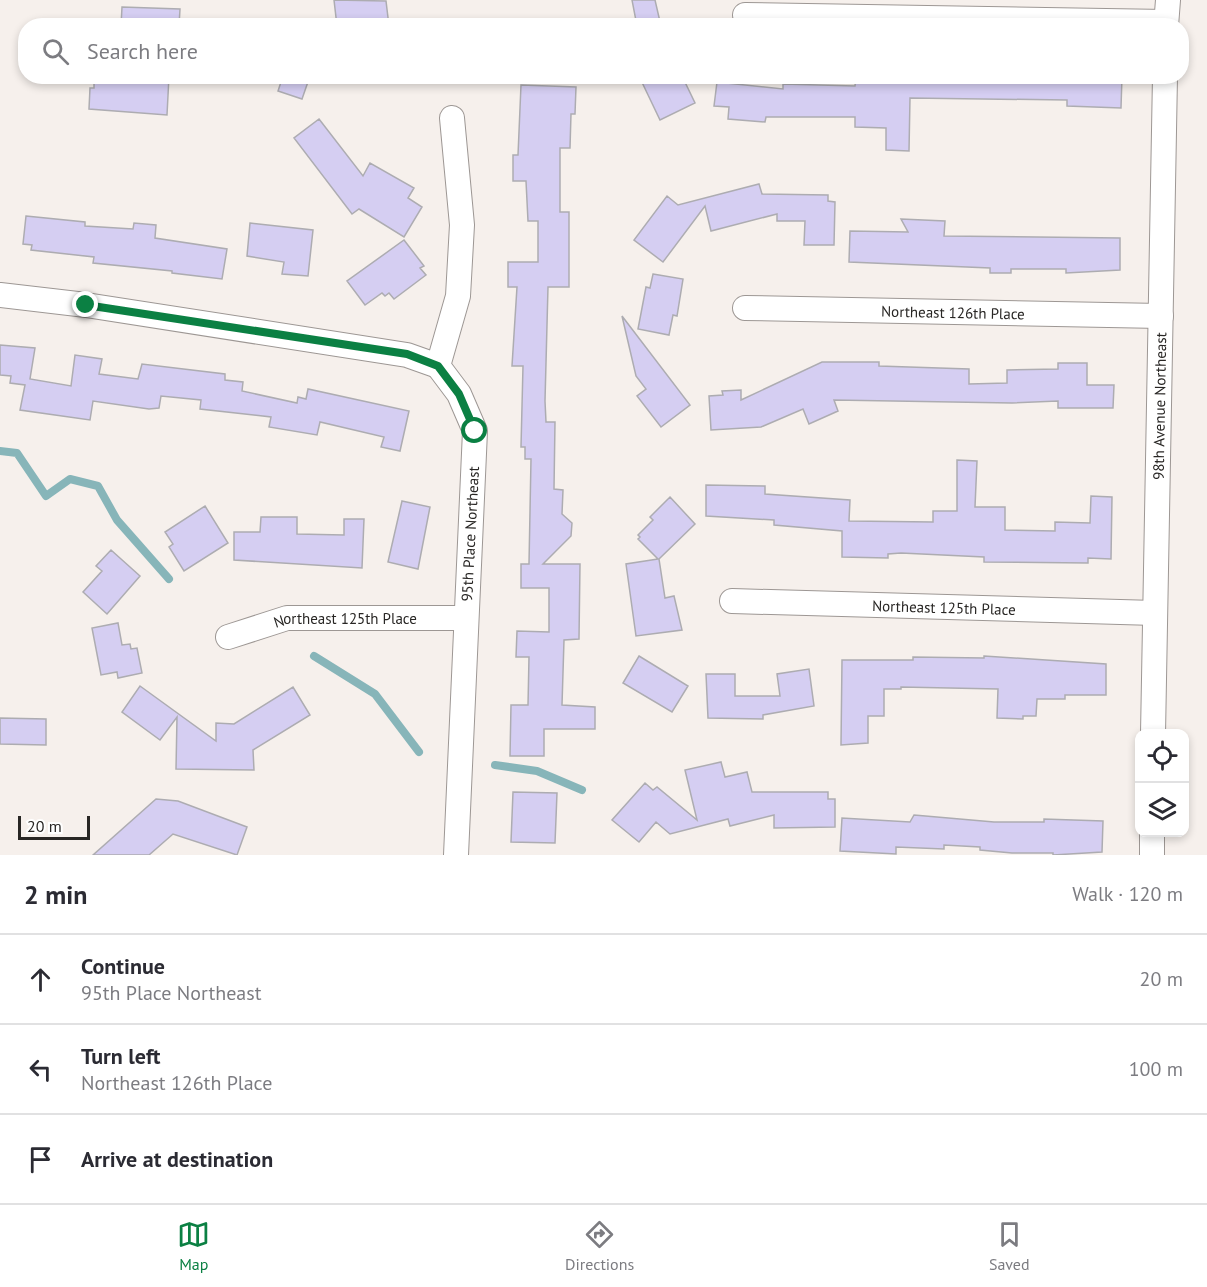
<!DOCTYPE html>
<html lang="en">
<head>
<meta charset="utf-8">
<style>
  :root { --surface:#fff; --page:#f7f7f7; --text:#2b2b33; --muted:#7c7c81; --line:#e1e1e2; --accent:#0b8043 }
  body { margin:0; font-family:"PT Sans",sans-serif; background:var(--page); color:var(--text) }
  .controls { position:absolute; right:18px; bottom:18px; display:grid; overflow:hidden; border-radius:12px; box-shadow:0 3px 9px #0003 }
  .controls button { width:54px; height:54px; display:grid; place-items:center; padding:0; border:0; border-bottom:2px solid var(--line); background:var(--surface); color:var(--text); font:30px sans-serif }
  .scale { position:absolute; left:18px; bottom:15px; width:72px; box-sizing:border-box; padding-left:6px; border:3px solid #282624; border-top:0; font-size:16px; line-height:21px; white-space:nowrap; color:#282624; -webkit-text-stroke:4px #fff; paint-order:stroke }
  .stop { position:absolute; width:18px; height:18px; margin:-14px; border:4px solid #0b8043; border-radius:50%; background:#fff }
  .stop.end { background:#0b8043; border-color:#fff; box-shadow:0 2px 6px #0008 }
  .list { margin:0; padding:0; list-style:none }
  h2 { display:flex; justify-content:space-between; align-items:center; height:78px; margin:0; padding:0 24px; font-size:26px }
  h2 small { font-size:20px; font-weight:400; color:var(--muted) }
  .list li { display:grid; grid-template-columns:39px 1fr auto; gap:18px; align-items:center; box-sizing:border-box; height:90px; padding:0 24px; border-top:2px solid var(--line) }
  .list b { display:block; font-size:22px; white-space:nowrap }
  .list p { margin:0; font-size:20px; white-space:nowrap; color:var(--muted) }
  .list em { font-size:20px; font-style:normal; color:var(--muted) }
  .icon { flex:none; width:33px; height:33px; fill:none; stroke:currentColor; stroke-width:2; stroke-linecap:round; stroke-linejoin:round }
  .map { position:relative; flex:none; width:1207px; height:855px; overflow:hidden }
  .search { position:absolute; background:var(--surface); box-shadow:0 3px 9px #0003; left:18px; right:18px; top:18px; height:66px; display:flex; align-items:center; gap:15px; box-sizing:border-box; padding:0 21px; border-radius:24px; color:var(--muted); font-size:22px }
  .sheet { height:348px; background:var(--surface) }
  nav { display:flex; justify-content:space-around; align-items:center; box-sizing:border-box; height:84px; border-top:2px solid var(--line); background:var(--surface); font-size:16px; color:var(--muted) }
  nav a { display:grid; justify-items:center; gap:3px }
  nav .on { color:var(--accent) }
  .map>svg:first-child { display:block }
</style>
</head>
<body>
<div class="map">
<svg width="1207" height="855" viewBox="0 0 1207 855">
  <rect width="100%" height="100%" fill="#f6f0ec"/>
  <g fill="none" stroke-linecap="round" stroke-linejoin="round">
    <path stroke="#87b5b9" stroke-width="8" d="M0,451L17,453L46,496L70,479L98,486L117,520L169,579
      M314,656L375,694L419,752
      M495,765L537,771L582,790"/>
  </g>
  <path fill="#d5cef2" stroke="#adacb1" stroke-width="1.5" d="M334,0L386,1L389,26H337Z
    M632,0H655L661,26H637Z
    M122,7L180,9L179,26H121Z
    M99,76H169L167,115L89,109L90,88H94V82H99Z
    M283,76H310L302,99L278,91Z
    M639,76H682L695,103L660,120Z
    M856,76H1122L1121,108L1067,106V100L910,98L909,151L886,150V128L855,127V117H766L765,122L728,119L729,107L714,106L717,82L783,89V84L855,86Z
    M521,85L576,87L575,114H571L570,148H560V212H569V287H548L545,401L546,422H555L554,489L563,490L562,514L572,523L571,536L543,564H580L579,639L564,640L562,705L595,707V729H544V756H510L511,705H528L529,657H516L517,631L549,632V588H521V564H529L531,459H525V447H521L523,366H512L517,287H508V262H538V221H528L526,181H513V155H518Z
    M319,119L363,176L370,163L414,188L408,198L422,207L404,237L359,209L352,214L294,138Z
    M759,184L762,194L828,195V201L835,202L834,245H804L805,221H777V214L711,231L705,206L663,262L634,240L667,196L678,205Z
    M26,216L85,222V226L133,229L134,223L156,225L155,238L227,249L222,279L172,273V271L93,263L94,257L31,250L32,245L23,244Z
    M901,219L945,221L944,236L1120,238V270L1066,273V269H1011V273H990V268L849,262L850,231L908,232Z
    M250,223L313,230L308,276L282,274L284,262L247,256Z
    M404,240L424,266L420,268L426,275L394,299L389,293L385,296L382,293L365,305L347,281Z
    M653,274L683,279L677,316L673,315L669,335L638,329L646,287L650,288Z
    M622,316L690,405L661,427L637,396L646,389L636,376Z
    M0,345L35,348L30,379L71,386L75,355L102,359L99,374L138,379L142,364L225,374V380L243,382L242,391L297,403L298,397L306,399L308,389L409,411L400,451L381,447L384,437L320,422L317,435L269,427L271,417L200,409L201,400L161,396L159,408L149,409L93,401L90,420L20,410L25,385L10,383L11,376L0,375Z
    M822,362H879V366L969,369V384L1007,383V370L1058,369V363H1087V385H1114L1113,408H1058V401L1012,403L834,400L838,411L809,424L803,409L761,427L711,430L709,396L723,395L722,391L741,390V400Z
    M957,460L977,461L975,507H1005V530L1055,531V522L1090,523L1091,496L1112,497L1111,559L1088,558V563L984,562V557L901,553L888,554V558L842,557V531L774,525V520L706,516V485L765,486V494L850,500L849,521L933,522V511H957Z
    M670,497L695,524L659,559L665,598L674,596L682,630L636,636L626,564L658,559L638,539L640,537L638,535L653,520L650,517Z
    M402,501L430,507L418,569L388,562Z
    M205,506L228,543L184,571L169,547L173,544L165,532Z
    M261,517H297V534L344,535V519H364L362,568L234,560V532H260Z
    M111,550L140,576L107,614L83,592L102,571L96,566Z
    M118,623L122,645L130,644L131,649L137,648L142,673L118,678L117,672L101,675L92,628Z
    M639,656L688,686L672,712L623,683Z
    M984,656L1106,664V695H1065V699H1037L1036,716H1023V719L997,718L998,689L901,687V689H884V716H868V743L841,745L842,660H913V657L984,658Z
    M809,669L814,706L763,715V719L708,718L706,674H735V696H780L777,674Z
    M140,686L216,741V723L234,724L293,687L310,715L253,750L254,770L176,769L177,717L160,740L122,712Z
    M0,718L46,719V745L0,744Z
    M721,762L725,777L747,772L752,792H828V799H835V827L774,828V815L730,826L728,819L670,834L656,822L639,842L612,820L645,783L653,790L657,787L697,820L685,770Z
    M513,792L557,793L555,843L511,842Z
    M156,799L178,801L247,827L237,855L173,834L149,855H93Z
    M914,815L994,822H1044V819L1103,821L1102,852L1053,855V853H1012L980,850V847L944,845V849L896,847V854L840,851L842,818L910,822Z"/>
  <g fill="none" stroke-linecap="round" stroke-linejoin="round">
    <g stroke="#9d9794" stroke-width="26">
      <g id="street">
        <path d="M745,15L1166,22"/>
        <path d="M1166,26L1168,0"/>
        <path d="M452,118L462,225L458,296L438,366L459,394L475,431L456,855"/>
        <path d="M0,295L86,305L407,355L438,366"/>
        <path id="s1" d="M745,308L1161,316"/>
        <path id="s2" d="M732,601L1155,613"/>
        <path id="s3" d="M228,637L287,618H466"/>
        <path id="s4" d="M1153,734L1165,76"/>
        <path d="M1152,855V832"/>
      </g>
    </g>
    <use href="#street" stroke="#fff" stroke-width="24"/>
  </g>
  <g fill="none" stroke-linecap="round" stroke-linejoin="round">
    <path stroke="#0b8043" stroke-width="8" d="M86,305L407,354L438,366L459,394L475,431"/>
  </g>
  <g text-anchor="middle" dominant-baseline="central" stroke-width="4.5" stroke-linejoin="round" paint-order="stroke">
    <g font-size="15" fill="#282624" stroke="#fff">
      <text stroke="none"><textPath href="#s1" startOffset="208">Northeast 126th Place</textPath></text>
      <text stroke="none"><textPath href="#s4" startOffset="328">98th Avenue Northeast</textPath></text>
      <text transform="translate(470 534) rotate(-87)">95th Place Northeast</text>
      <text stroke="none"><textPath href="#s2" startOffset="212">Northeast 125th Place</textPath></text>
      <text stroke="none"><textPath href="#s3" startOffset="120">Northeast 125th Place</textPath></text>
    </g>
  </g>
</svg>
<div class="controls">
<button><svg class="icon" aria-label="locate" viewBox="0 0 24 24"><circle cx="12" cy="12" r="6"/><path d="M12 2v4M12 18v4M2 12h4M18 12h4"/></svg></button>
<button><svg class="icon" aria-label="layers" viewBox="0 0 24 24"><path d="M12 4l9 5-9 5-9-5zM3 14l9 5 9-5"/></svg></button>
</div>
<div class="scale">20 m</div>
<div class="stop" style="left:475px;top:431px"></div>
<div class="stop end" style="left:86px;top:305px"></div>
<div class="search"><svg class="icon" aria-label="search" viewBox="0 0 24 24"><circle cx="10" cy="10" r="6"/><path d="M15 15l6 6"/></svg>Search here</div>
</div>
<section class="sheet">
<h2>2 min<small>Walk · 120 m</small></h2>
<ul class="list">
<li><svg class="icon" aria-label="ahead" viewBox="0 0 24 24"><path d="M12 20V5M6 11l6-6 6 6"/></svg><div><b>Continue</b><p>95th Place Northeast</p></div><em>20 m</em></li>
<li><svg class="icon" aria-label="left" viewBox="0 0 24 24"><path d="M17 20v-9H6M10 6l-5 5 5 5"/></svg><div><b>Turn left</b><p>Northeast 126th Place</p></div><em>100 m</em></li>
<li><svg class="icon" aria-label="arrive" viewBox="0 0 24 24"><path d="M6 21V4h12l-3 4 3 4H6"/></svg><div><b>Arrive at destination</b></div></li>
</ul>
</section>
<nav>
<a class="on"><svg class="icon" aria-label="map" viewBox="0 0 24 24"><path d="M3 6l6-2 6 2 6-2v14l-6 2-6-2-6 2zM9 4v14M15 6v14"/></svg>Map</a>
<a><svg class="icon" aria-label="directions" viewBox="0 0 24 24"><path d="M12 3l9 9-9 9-9-9zM9 14v-3h6M13 9l2 2-2 2"/></svg>Directions</a>
<a><svg class="icon" aria-label="saved" viewBox="0 0 24 24"><path d="M7 4h10v16l-5-4-5 4z"/></svg>Saved</a>
</nav>
</body>
</html>
